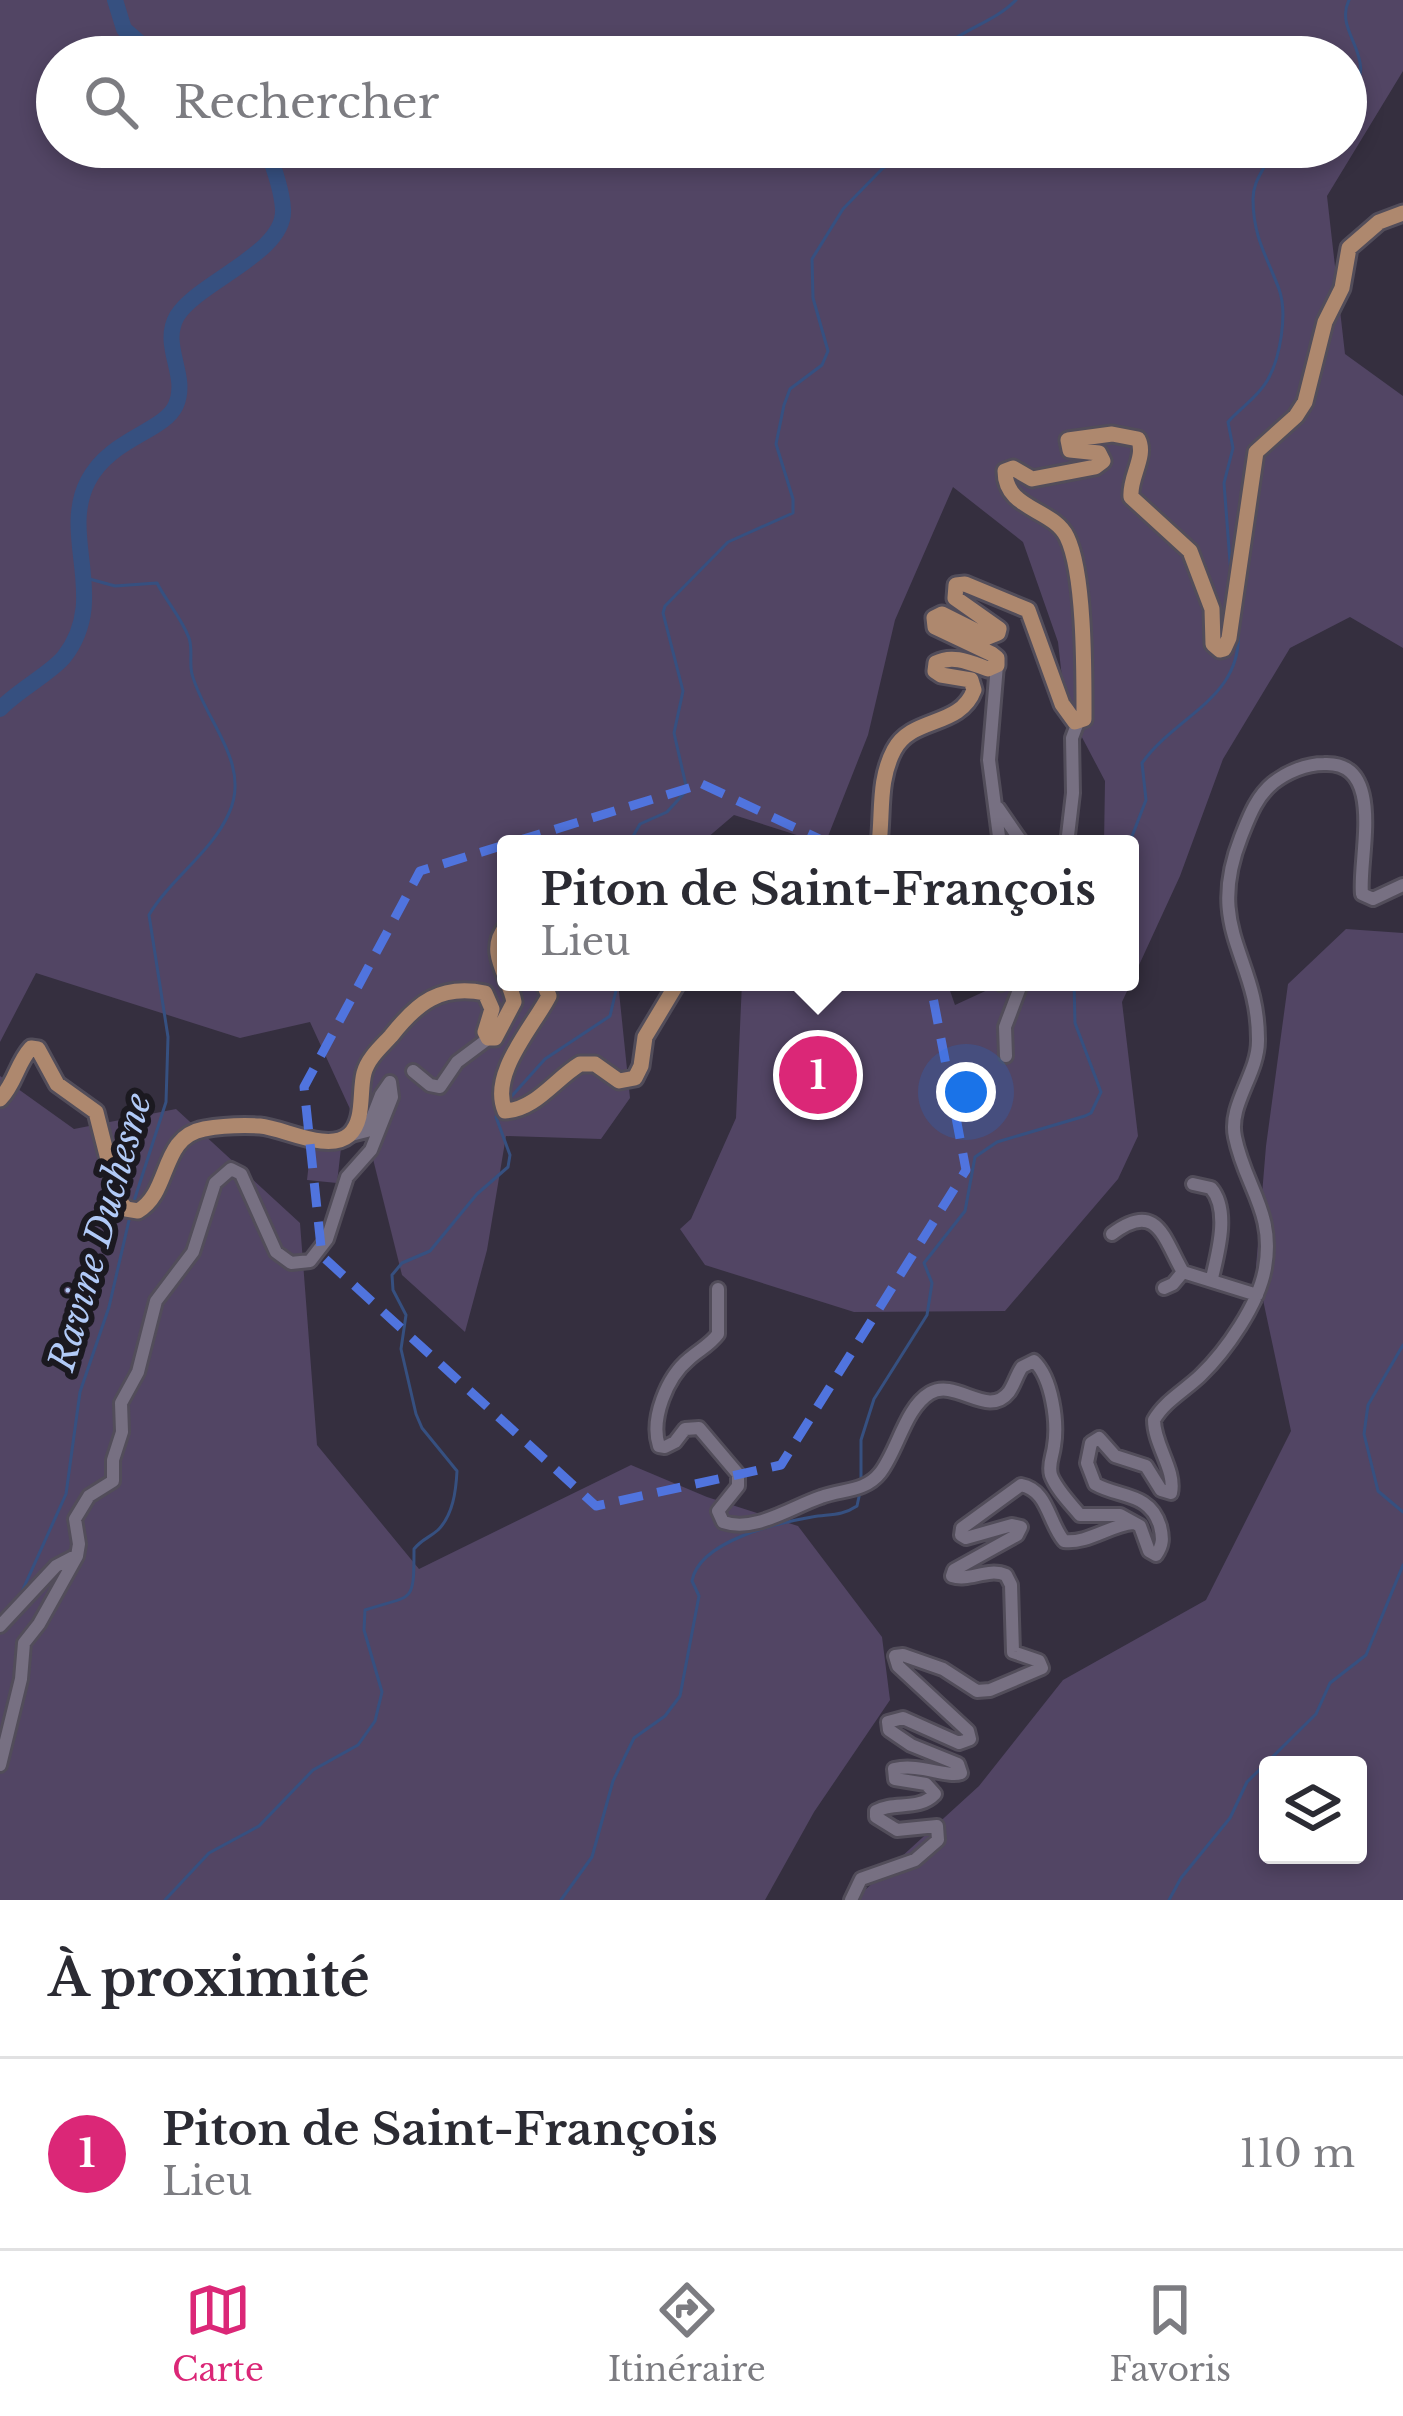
<!DOCTYPE html>
<html lang="fr">
<head>
<meta charset="utf-8">
<style>
  :root { --surface:#fff; --page:#f2f2f3; --text:#2b2b33; --muted:#7c7c81; --line:#e1e1e2; --accent:#db2777 }
  body { margin:0; font-family:"Libre Baskerville",serif; background:var(--page); color:var(--text) }
  .controls { position:absolute; right:36px; bottom:36px; display:grid; overflow:hidden; border-radius:12px; box-shadow:0 6px 18px #0003 }
  .controls button { width:108px; height:108px; display:grid; place-items:center; padding:0; border:0; border-bottom:3px solid var(--line); background:var(--surface); color:var(--text); font:60px sans-serif }
  .you { position:absolute; left:966px; top:1092px; width:42px; height:42px; margin:-30px; border:9px solid #fff; border-radius:50%; background:#1a73e8; box-shadow:0 0 0 18px #1a73e833 }
  .badge { display:grid; place-items:center; width:78px; height:78px; border-radius:50%; background:var(--accent); color:#fff; font-size:39px; font-weight:700 }
  .pin { position:absolute; translate:-50% -50%; border:6px solid #fff; box-shadow:0 3px 12px #0006 }
  .popup { position:absolute; left:497px; top:835px; width:642px; height:156px; box-sizing:border-box; display:grid; place-content:center; border-radius:12px; background:var(--surface); filter:drop-shadow(0 3px 9px #0005); font-size:39px; white-space:nowrap; color:var(--muted) }
  .popup b { font-size:45px; color:var(--text) }
  .popup::after { content:''; position:absolute; left:50%; top:100%; margin-left:-24px; border:24px solid transparent; border-top-color:var(--surface) }
  .list { margin:0; padding:0; list-style:none }
  h2 { display:flex; justify-content:space-between; align-items:center; height:156px; margin:0; padding:0 48px; font-size:51px }
  h2 small { font-size:39px; font-weight:400; color:var(--muted) }
  .list li { display:grid; grid-template-columns:78px 1fr auto; gap:36px; align-items:center; box-sizing:border-box; height:192px; padding:0 48px; border-top:3px solid var(--line) }
  .list b { display:block; font-size:45px; white-space:nowrap }
  .list p { margin:0; font-size:39px; white-space:nowrap; color:var(--muted) }
  .list em { font-size:39px; font-style:normal; color:var(--muted) }
  .icon { flex:none; width:66px; height:66px; fill:none; stroke:currentColor; stroke-width:2; stroke-linecap:round; stroke-linejoin:round }
  .map { position:relative; flex:none; width:1403px; height:1900px; overflow:hidden }
  .search { position:absolute; background:var(--surface); box-shadow:0 6px 18px #0003; left:36px; right:36px; top:36px; height:132px; display:flex; align-items:center; gap:30px; box-sizing:border-box; padding:0 42px; border-radius:66px; color:var(--muted); font-size:45px }
  .sheet { height:348px; background:var(--surface) }
  nav { display:flex; justify-content:space-around; align-items:center; box-sizing:border-box; height:168px; border-top:3px solid var(--line); background:var(--surface); font-size:33px; color:var(--muted) }
  nav a { display:grid; justify-items:center; gap:6px }
  nav .on { color:var(--accent) }
  .map>svg:first-child { display:block }
</style>
</head>
<body>
<div class="map">
<svg width="1403" height="1900" viewBox="0 0 1403 1900">
  <rect width="100%" height="100%" fill="#352f3f"/>
  <path fill="#524564" fill-rule="evenodd" d="M0,0H1403V71L1327,196L1345,354L1403,396V648L1350,617L1290,648L1223,759L1180,876L1122,1002L1138,1136L1118,1179L1005,1311L854,1312L705,1265L680,1229L691,1219L736,1118L742,982H947L955,1005L1005,982H1130V844H1104L1105,781L1065,705L1058,642L1023,542L953,487L895,620L868,735L825,844L734,815L700,844H506V982H618L630,1098L601,1139L506,1136L487,1250L465,1332L402,1275L373,1159L310,1022L240,1038L36,973L0,1042ZM57,57H1346V147H57Z
    M1346,929L1403,933V1900H854L979,1786L1063,1680L1206,1600L1291,1431L1256,1267L1266,1146L1288,984ZM1268,1765H1358V1855H1268Z
    M0,1076L74,1129L176,1109L300,1223L317,1445L419,1569L631,1465L707,1497L798,1526L882,1637L890,1700L814,1812L765,1900H0Z
    M311,1145L341,1148L337,1183L307,1180Z"/>
  <g fill="none" stroke-linecap="round" stroke-linejoin="round">
    <path stroke="#365080" stroke-width="3" d="M934,57C954,31 993,24 1016,0
      M1346,100C1385,60 1332,34 1349,0
      M1231,575L1224,483L1233,448L1228,422C1240,408 1257,398 1267,381C1280,359 1288,314 1279,289C1267,257 1253,237 1253,199C1253,177 1269,167 1271,147
      M86,578L115,586L157,583C166,601 181,617 189,638C193,649 189,662 192,674C204,720 252,763 229,813C212,852 171,878 149,915L168,1037L166,1102L134,1201
      M634,844L632,838L640,824L667,812L687,790L674,733L683,691L663,613L665,606L728,542L793,513V499L776,444L784,405L790,389L822,365L828,351L813,298L812,259L843,209L883,168L929,147
      M1129,844L1146,800L1142,763C1178,713 1245,698 1238,626
      M510,1098L545,1059L610,1016L618,982
      M1403,1345L1368,1405L1364,1434L1378,1491L1403,1512
      M861,1483V1440L874,1399L927,1315L932,1283L924,1263L965,1211L975,1157L997,1142L1085,1116L1091,1113L1101,1092L1075,1023L1074,982
      M20,1596L66,1494L80,1392L109,1307L130,1216
      M165,1900L209,1853L259,1826L313,1770L358,1745L375,1721L382,1692L364,1630L365,1610C413,1594 414,1606 414,1549C422,1539 429,1538 438,1530C453,1515 456,1491 457,1471L422,1428L416,1414L401,1349L406,1315L393,1290L392,1275L402,1263L430,1251L477,1194L508,1167L510,1155L496,1117L499,1110
      M561,1900L592,1857L613,1781L634,1738L665,1716L680,1696L699,1596L692,1581C699,1541 777,1523 812,1517C830,1514 842,1516 857,1506L860,1492
      M1169,1900L1181,1878L1230,1818L1247,1782L1316,1714L1330,1683L1366,1655L1403,1565"/>
    <path stroke="#365080" stroke-width="16" d="M115,0L124,29L156,57
      M0,709C18,690 51,673 64,657C110,598 59,537 88,481C110,438 164,432 176,405C189,375 160,346 177,316C199,281 286,253 283,209C282,190 273,165 266,147"/>
    <g stroke="#524d5a" stroke-width="18">
      <path id="minor" d="M997,665L989,760L1000,844
        M998,808L1023,844
        M1067,844L1073,793L1072,738L1078,722
        M1001,984L1002,982
        M1006,1056L1005,1027L1022,982
        M413,1071L430,1085L440,1087L457,1062L489,1038
        M347,1136L367,1131L381,1095L390,1082
        M1193,1184L1211,1188C1230,1210 1218,1252 1212,1278
        M1112,1234C1158,1199 1164,1240 1183,1272L1173,1284L1164,1288
        M1183,1272L1257,1295
        M718,1289V1334C710,1345 699,1350 689,1359C667,1377 650,1419 659,1446L665,1447L675,1442L685,1429L699,1428L738,1474V1486L718,1511L723,1522C755,1533 791,1507 821,1497C842,1489 865,1492 880,1473C898,1450 905,1408 930,1393C956,1378 988,1419 1009,1392C1014,1385 1017,1374 1022,1367L1034,1361C1052,1378 1058,1422 1054,1446C1053,1456 1048,1464 1051,1475C1056,1489 1071,1504 1080,1515H1120L1140,1526L1149,1551L1156,1555C1163,1545 1163,1538 1160,1526C1150,1492 1119,1498 1095,1484L1087,1463L1091,1443L1099,1438L1115,1456L1146,1466L1161,1490L1171,1493C1176,1470 1154,1445 1154,1420C1164,1402 1184,1391 1200,1376C1226,1351 1259,1304 1265,1268C1275,1212 1245,1187 1235,1137C1228,1105 1258,1074 1258,1041C1259,957 1204,931 1241,837C1249,817 1256,797 1273,783C1287,772 1306,764 1324,764C1387,761 1358,859 1362,894L1373,899L1403,885
        M0,1626L56,1566L77,1555
        M0,1765L21,1679L24,1643L39,1624L77,1556L79,1544L75,1519L89,1496L113,1481V1460L122,1432L121,1403L138,1372L156,1301L193,1252L215,1183L231,1169L241,1174L276,1252L291,1263L310,1261L327,1239L347,1177L371,1150L392,1097L390,1082
        M851,1900L861,1879L915,1860L938,1840L937,1826L897,1830L876,1817V1811C894,1801 919,1811 935,1794L926,1784L895,1779L894,1769C920,1763 947,1778 961,1773L958,1764L911,1745L889,1730L888,1722L903,1718L959,1743L970,1739L968,1731L898,1666L895,1656L903,1655L943,1669L977,1691L990,1690L1042,1668L1039,1661L1013,1652L1011,1585L1006,1575C988,1567 969,1582 952,1576L954,1570L1017,1535L1021,1527L1012,1525L966,1538L961,1535L962,1528L1021,1485C1048,1490 1048,1522 1064,1541C1087,1544 1110,1525 1133,1523"/>
    </g>
    <g stroke="#524d5a" stroke-width="21">
      <path id="major" d="M879,844C883,812 878,780 894,750C912,716 960,728 974,690L971,680L941,675L935,671L936,663C953,654 971,663 988,669L997,665V658L992,654L935,627L934,618L942,614L988,637L998,633L999,629L955,598L956,585L965,584L1028,610L1062,704L1075,722L1084,719C1084,675 1085,574 1067,537C1053,508 1005,510 1005,471L1013,468L1032,479L1095,467L1103,461L1099,453L1070,450L1068,440L1112,434L1138,439C1147,456 1129,477 1131,497L1190,551L1212,609L1213,644L1220,650L1224,649L1229,638L1256,452L1296,416L1305,402L1325,322L1342,288L1349,248L1379,222L1403,213
        M543,982L549,996C533,1027 489,1074 505,1111C535,1110 555,1079 580,1064H595L619,1081L635,1078L641,1066L645,1037L678,982
        M0,1099C15,1084 17,1063 31,1048L38,1049L57,1084L96,1112L118,1199L126,1209L138,1211C171,1192 160,1137 204,1129C221,1126 242,1125 260,1126C284,1128 328,1153 349,1135C365,1121 359,1092 364,1073C368,1058 381,1047 391,1036C417,1003 440,984 485,993L492,1009L485,1032L488,1038H495L514,1002C510,977 485,952 506,927"/>
    </g>
    <use href="#minor" stroke="#777082" stroke-width="12"/>
    <use href="#major" stroke="#ae886e" stroke-width="15"/>
  </g>
  <path fill="none" stroke="#5074de" stroke-width="9" stroke-dasharray="24 15" stroke-linejoin="round" d="M702,784L911,882L966,1170L781,1465L596,1506L322,1256L304,1087L420,871Z"/>
  <g text-anchor="middle" dominant-baseline="central" stroke-width="12" stroke-linejoin="round" paint-order="stroke">
    <g font-size="36" font-style="italic" fill="#b1caf7" stroke="#1b1920">
      <text transform="translate(100 1232) rotate(-74)">Ravine Duchesne</text>
    </g>
  </g>
</svg>
<div class="controls">
<button><svg class="icon" aria-label="layers" viewBox="0 0 24 24"><path d="M12 4l9 5-9 5-9-5zM3 14l9 5 9-5"/></svg></button>
</div>
<div class="you"></div>
<div class="pin badge" style="left:818px;top:1075px">1</div>
<div class="popup"><b>Piton de Saint-François</b>Lieu</div>
<div class="search"><svg class="icon" aria-label="search" viewBox="0 0 24 24"><circle cx="10" cy="10" r="6"/><path d="M15 15l6 6"/></svg>Rechercher</div>
</div>
<section class="sheet">
<h2>À proximité<small></small></h2>
<ul class="list">
<li><span class="badge">1</span><div><b>Piton de Saint-François</b><p>Lieu</p></div><em>110 m</em></li>
</ul>
</section>
<nav>
<a class="on"><svg class="icon" aria-label="map" viewBox="0 0 24 24"><path d="M3 6l6-2 6 2 6-2v14l-6 2-6-2-6 2zM9 4v14M15 6v14"/></svg>Carte</a>
<a><svg class="icon" aria-label="directions" viewBox="0 0 24 24"><path d="M12 3l9 9-9 9-9-9zM9 14v-3h6M13 9l2 2-2 2"/></svg>Itinéraire</a>
<a><svg class="icon" aria-label="saved" viewBox="0 0 24 24"><path d="M7 4h10v16l-5-4-5 4z"/></svg>Favoris</a>
</nav>
</body>
</html>
